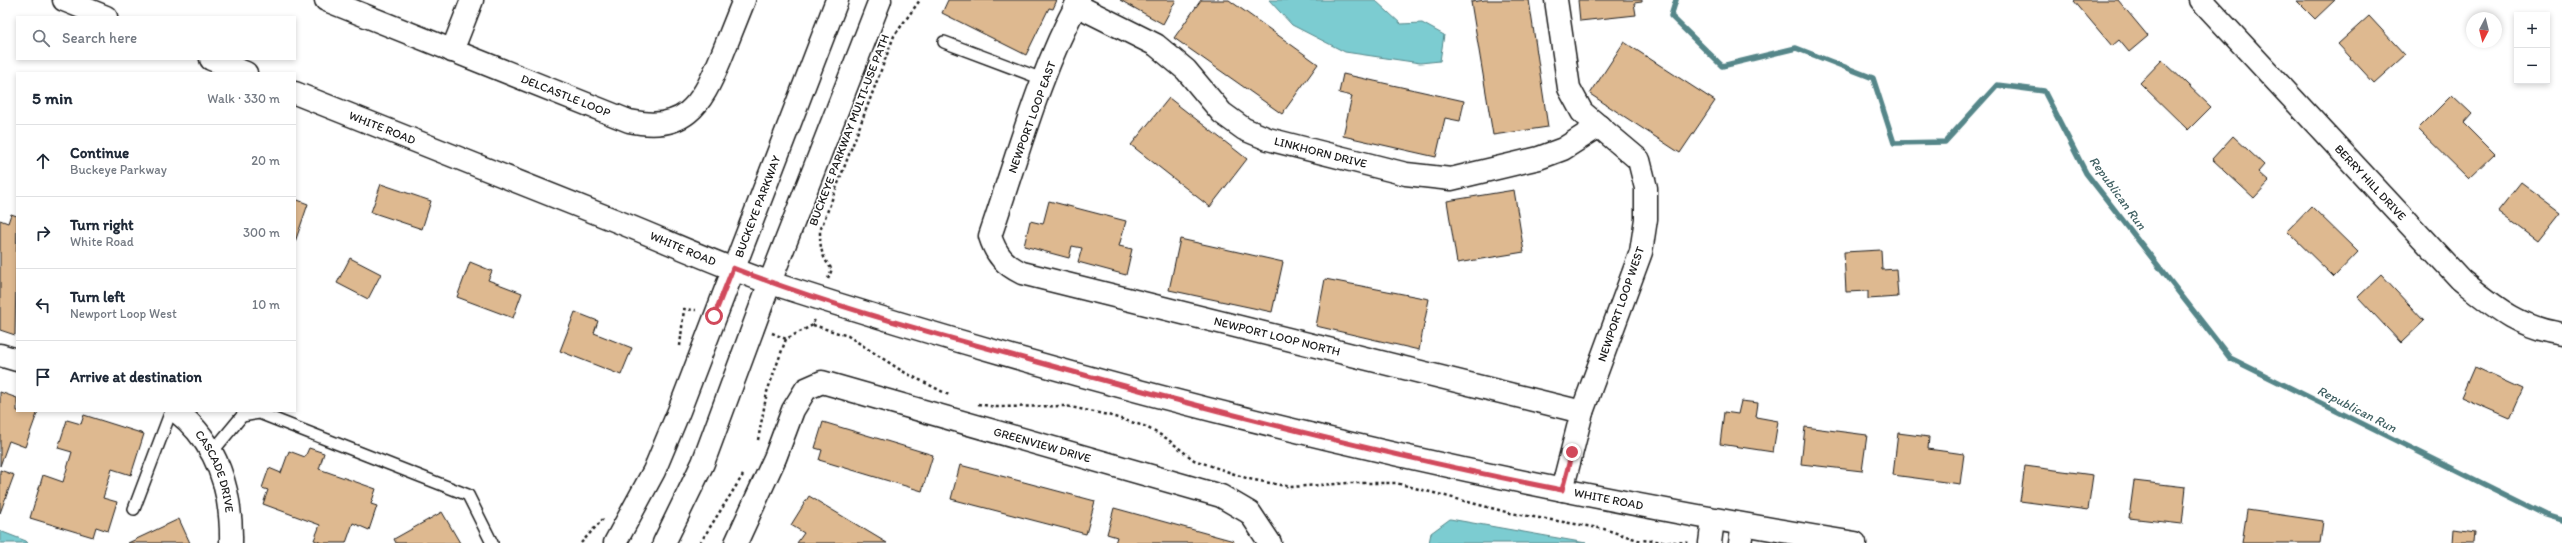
<!DOCTYPE html>
<html lang="en">
<head>
<meta charset="utf-8">
<style>
  :root { --surface:#fff; --page:#f6f6f7; --text:#1f2937; --muted:#747a83; --line:#e0e1e3 }
  body { margin:0; font-family:Itim,sans-serif; background:var(--page); color:var(--text) }
  .controls { position:absolute; right:12px; top:12px; display:grid; overflow:hidden; border-radius:0px; box-shadow:0 2px 6px #0003 }
  .controls button { width:36px; height:36px; display:grid; place-items:center; padding:0; border:0; border-bottom:1px solid var(--line); background:var(--surface); color:var(--text); font:20px sans-serif }
  .compass { position:absolute; left:2466px; top:12px; width:36px; height:36px; border-radius:50%; background:var(--surface); box-shadow:0 2px 6px #0003; rotate:187deg }
  .stop { position:absolute; width:12px; height:12px; margin:-9px; border:3px solid #d1495b; border-radius:50%; background:#fff }
  .stop.end { background:#d1495b; border-color:#fff; box-shadow:0 1px 4px #0008 }
  .list { margin:0; padding:0; list-style:none }
  h2 { display:flex; justify-content:space-between; align-items:center; height:52px; margin:0; padding:0 16px; font-size:17px }
  h2 small { font-size:13px; font-weight:400; color:var(--muted) }
  .list li { display:grid; grid-template-columns:26px 1fr auto; gap:12px; align-items:center; box-sizing:border-box; height:72px; padding:0 16px; border-top:1px solid var(--line) }
  .list b { display:block; font-size:15px; white-space:nowrap }
  .list p { margin:0; font-size:13px; white-space:nowrap; color:var(--muted) }
  .list em { font-size:13px; font-style:normal; color:var(--muted) }
  .icon { flex:none; width:22px; height:22px; fill:none; stroke:currentColor; stroke-width:2; stroke-linecap:round; stroke-linejoin:round }
  .map { position:relative; flex:none; width:2562px; height:543px; overflow:hidden }
  .search { position:absolute; background:var(--surface); box-shadow:0 2px 6px #0003; left:16px; top:16px; width:280px; height:44px; display:flex; align-items:center; gap:10px; box-sizing:border-box; padding:0 14px; border-radius:0px; color:var(--muted); font-size:15px }
  .panel { position:absolute; background:var(--surface); box-shadow:0 2px 6px #0003; left:16px; top:72px; width:280px; height:340px; border-radius:0px }
  .map>svg:first-child { display:block }
</style>
</head>
<body>
<div class="map">
<svg width="2562" height="543" viewBox="0 0 2562 543">
  <rect width="100%" height="100%" fill="#fff"/>
  <filter id="ink" filterUnits="userSpaceOnUse"><feTurbulence type="fractalNoise" baseFrequency=".025" numOctaves="2"/><feDisplacementMap in="SourceGraphic" scale="8" xChannelSelector="R" yChannelSelector="G"/><feConvolveMatrix kernelMatrix="1 2 1 2 8 2 1 2 1" color-interpolation-filters="sRGB"/></filter>
  <g filter="url(#ink)">
    <path fill="#7bccd1" stroke="#558689" d="M1269,0H1375L1401,24L1422,23L1444,35L1440,61L1420,63L1345,52L1292,25Z
      M1450,519L1586,543H1429L1431,533Z
      M0,531L26,541L28,543H0Z"/>
    <g fill="none" stroke-linecap="round" stroke-linejoin="round">
      <path stroke="#558689" stroke-width="5.5" d="M1676,0L1671,16L1722,66L1796,48L1873,78L1894,143L1945,142L1997,85L2044,91L2086,173L2230,358L2546,515L2562,520"/>
    </g>
    <path fill="#deb990" stroke="#1c1c1c" d="M948,0H1057L1053,9L1049,8L1026,55L942,13Z
      M1120,0H1176L1163,24Z
      M1201,0H1229L1318,64L1282,114L1174,38Z
      M1485,0H1529L1548,127L1493,135L1471,2Z
      M1578,0H1642V2L1634,3L1636,15L1580,21Z
      M2075,0H2118L2148,36L2129,52L2119,40L2112,46L2074,1Z
      M2296,0H2335L2315,19Z
      M2369,16L2405,55L2374,83L2338,44Z
      M1624,42L1715,101L1680,153L1590,94Z
      M2162,60L2211,107L2188,130L2140,83Z
      M1343,74L1464,101L1460,121L1445,118L1436,157L1343,136L1352,96L1339,93Z
      M2452,95L2472,114L2464,123L2495,154L2469,179L2418,129Z
      M1169,98L1247,159L1210,207L1131,145Z
      M2233,136L2264,165L2258,172L2269,182L2254,198L2212,159Z
      M2521,182L2561,212L2538,241L2498,211Z
      M381,184L431,201L422,229L371,212Z
      M1514,190L1524,252L1457,263L1447,201Z
      M295,199L308,204L295,242Z
      M1049,201L1126,221L1119,246L1132,249L1126,275L1078,262L1082,248L1072,246L1069,258L1024,246L1030,221L1043,224Z
      M2311,206L2358,252L2334,277L2287,231Z
      M11,214L17,216L15,335L0,330V220L8,223Z
      M1180,239L1283,262L1272,312L1169,290Z
      M1881,250L1882,270L1896,269L1898,297L1868,299V291L1846,292L1844,252Z
      M350,258L381,274L368,299L337,283Z
      M470,262L492,271L488,280L522,293L513,318L457,297Z
      M2381,275L2424,321L2401,343L2358,297Z
      M1325,279L1429,299L1419,350L1316,326Z
      M575,312L598,321L594,333L632,348L621,375L560,351Z
      M2474,367L2522,389L2509,418L2461,397Z
      M0,392L17,398V411H38L25,447L9,441L0,466Z
      M1741,401L1758,403L1756,417L1778,421L1773,452L1720,444L1724,412L1738,414Z
      M84,415L144,434L131,475L112,469L103,498L117,502L108,531L96,527L93,537L30,518L43,475L63,482L72,452L58,448L67,420L81,424Z
      M823,422L933,455L922,491L819,460L822,450L815,448Z
      M1805,427L1867,435L1862,471L1801,464Z
      M1898,433L1929,437L1928,449L1964,454L1960,484L1893,475Z
      M309,448L324,453L319,469L376,489L371,504L377,506L369,530L353,523L346,543H322L314,540L320,525L263,504L268,490L262,488L269,468L281,473L289,451L305,457Z
      M960,465L1095,501L1086,534L951,499Z
      M2025,466L2093,475L2088,510L2020,501Z
      M0,470L14,475L0,513Z
      M2134,481L2186,487L2182,524L2129,518Z
      M809,496L887,543H797L804,533L791,525Z
      M1114,508L1234,541L1233,543H1115L1117,537L1107,534Z
      M2247,510L2323,521L2320,543H2242Z
      M442,512L460,543H396L394,539Z
      M179,519L190,543H128Z
      M2454,529L2475,532L2474,543H2453Z"/>
    <g fill="none" stroke-linecap="round" stroke-linejoin="round">
      <g stroke="#1c1c1c" stroke-width="14">
        <path id="service" d="M944,42L1045,80
          M213,451L242,416L259,413L468,495L492,543
          M134,509L171,411"/>
      </g>
      <g stroke="#1c1c1c" stroke-width="25">
        <g id="minor">
          <path id="s1" d="M326,0L629,121C684,133 701,106 720,60C728,40 736,20 744,0"/>
          <path id="s2" d="M1079,0C1039,73 1017,158 990,236C996,255 1005,265 1022,273L1582,412"/>
          <path d="M1556,0L1569,88L1582,112L1639,160L1646,188V219L1641,252L1582,412L1562,490"/>
          <path id="s3" d="M2201,0L2461,280C2495,307 2517,327 2562,334"/>
          <path id="s4" d="M1076,5L1156,45L1186,70L1222,113L1244,129L1268,139L1406,174L1451,179L1539,158L1563,149L1599,126"/>
          <path d="M452,51L472,0"/>
          <path d="M0,355L17,360"/>
          <path id="s5" d="M176,411C218,443 232,492 231,543"/>
          <path id="s6" d="M736,543L775,458L793,410L806,389L822,382L1221,496L1250,513L1270,543"/>
          <path d="M1710,543L1713,520"/>
          <path d="M1740,543L1743,525"/>
        </g>
      </g>
      <g stroke="#1c1c1c" stroke-width="25">
        <g id="tertiary">
          <path d="M64,0L106,17"/>
          <path d="M211,59L246,73"/>
          <path id="s7" d="M295,93C401,135 508,178 614,220C667,241 720,266 774,284C1127,398 1489,484 1855,543"/>
          <path id="s8" d="M615,543L654,471L679,411L837,0"/>
          <path d="M664,543L703,463L770,282L880,0"/>
        </g>
      </g>
      <path stroke="#1c1c1c" stroke-width="2.5" stroke-dasharray="3 3" stroke-linecap="butt" d="M828,279L832,269C821,257 820,246 820,231L894,36L920,0
        M813,325L848,336L902,371L949,395
        M772,333L786,339
        M680,346L684,309L696,310
        M978,404L996,407L1066,406L1108,415L1144,426L1166,438L1194,460L1249,479L1291,487L1349,483H1396L1510,513L1604,529L1638,540L1691,543
        M758,440L767,392L786,339L813,325L815,318
        M581,543L603,519
        M700,543L743,475"/>
      <use href="#service" stroke="#fff" stroke-width="11"/>
      <use href="#minor" stroke="#fff" stroke-width="22"/>
      <use href="#tertiary" stroke="#fff" stroke-width="22"/>
    </g>
  </g>
  <g fill="none" stroke-linecap="round" stroke-linejoin="round" filter="url(#ink)">
    <path stroke="#d1495b" stroke-width="5" d="M714,316L733,268C830,306 933,333 1034,361C1208,410 1384,455 1562,490L1572,452"/>
  </g>
  <g text-anchor="middle" dominant-baseline="central" stroke-width="3" stroke-linejoin="round" paint-order="stroke">
    <g font-size="12" fill="#1c1c1c" stroke="#fff">
      <text stroke="none"><textPath href="#s1" startOffset="258">DELCASTLE LOOP</textPath></text>
      <text transform="translate(1032 117) rotate(-70)">NEWPORT LOOP EAST</text>
      <text stroke="none"><textPath href="#s7" startOffset="94">WHITE ROAD</textPath></text>
      <text transform="translate(849 130) rotate(-69)">BUCKEYE PARKWAY MULTI-USE PATH</text>
      <text stroke="none"><textPath href="#s4" startOffset="292">LINKHORN DRIVE</textPath></text>
      <text stroke="none"><textPath href="#s3" startOffset="249">BERRY HILL DRIVE</textPath></text>
      <text stroke="none"><textPath href="#s8" startOffset="366">BUCKEYE PARKWAY</textPath></text>
      <text stroke="none"><textPath href="#s7" startOffset="418">WHITE ROAD</textPath></text>
      <text transform="translate(1621 304) rotate(-71)">NEWPORT LOOP WEST</text>
      <text stroke="none"><textPath href="#s2" startOffset="566">NEWPORT LOOP NORTH</textPath></text>
      <text stroke="none"><textPath href="#s6" startOffset="416">GREENVIEW DRIVE</textPath></text>
      <text stroke="none"><textPath href="#s5" startOffset="74">CASCADE DRIVE</textPath></text>
      <text stroke="none"><textPath href="#s7" startOffset="1378">WHITE ROAD</textPath></text>
    </g>
    <g font-size="13" font-style="italic" fill="#426264" stroke="#fff">
      <text transform="translate(2118 193) rotate(54)">Republican Run</text>
      <text transform="translate(2357 409) rotate(27)">Republican Run</text>
    </g>
  </g>
</svg>
<div class="controls">
<button>+</button>
<button>−</button>
</div>
<svg class="compass" viewBox="-18 -18 36 36"><path d="M0-13l5 13h-10z" fill="#e53935"/><path d="M0 13l5-13h-10z" fill="#747a83"/></svg>
<div class="stop" style="left:714px;top:316px"></div>
<div class="stop end" style="left:1572px;top:452px"></div>
<div class="search"><svg class="icon" aria-label="search" viewBox="0 0 24 24"><circle cx="10" cy="10" r="6"/><path d="M15 15l6 6"/></svg>Search here</div>
<section class="panel">
<h2>5 min<small>Walk · 330 m</small></h2>
<ul class="list">
<li><svg class="icon" aria-label="ahead" viewBox="0 0 24 24"><path d="M12 20V5M6 11l6-6 6 6"/></svg><div><b>Continue</b><p>Buckeye Parkway</p></div><em>20 m</em></li>
<li><svg class="icon" aria-label="right" viewBox="0 0 24 24"><path d="M7 20v-9h11M14 6l5 5-5 5"/></svg><div><b>Turn right</b><p>White Road</p></div><em>300 m</em></li>
<li><svg class="icon" aria-label="left" viewBox="0 0 24 24"><path d="M17 20v-9H6M10 6l-5 5 5 5"/></svg><div><b>Turn left</b><p>Newport Loop West</p></div><em>10 m</em></li>
<li><svg class="icon" aria-label="arrive" viewBox="0 0 24 24"><path d="M6 21V4h12l-3 4 3 4H6"/></svg><div><b>Arrive at destination</b></div></li>
</ul>
</section>
</div>
</body>
</html>
